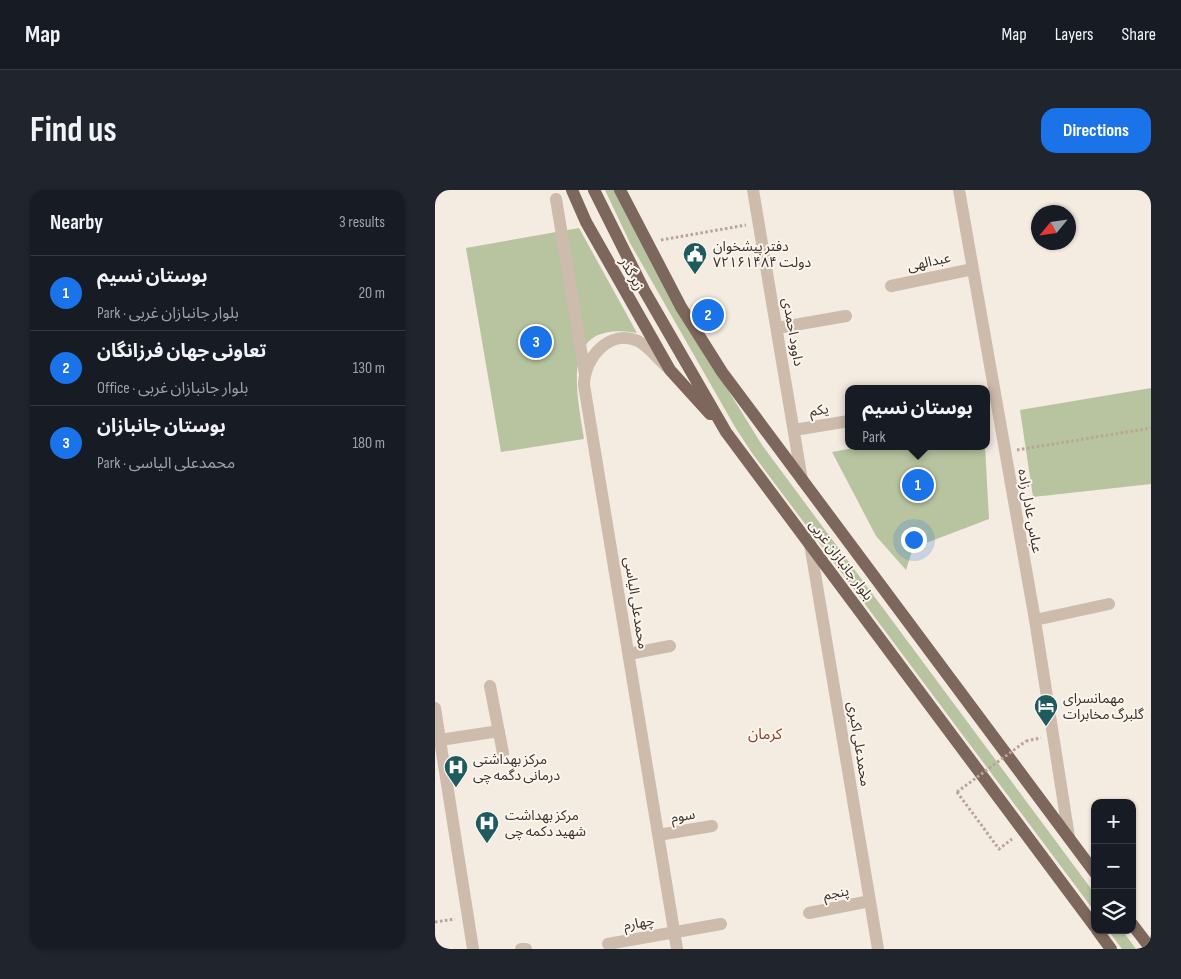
<!DOCTYPE html>
<html lang="en">
<head>
<meta charset="utf-8">
<style>
  :root { --surface:#171b24; --page:#20242c; --text:#f1f3f6; --muted:#9ea1a6; --line:#363941; --accent:#1a73e8 }
  body { margin:0; font-family:"Sofia Sans Condensed","Noto Sans Arabic",sans-serif; background:var(--page); color:var(--text) }
  .controls { position:absolute; right:15px; bottom:15px; display:grid; overflow:hidden; border-radius:10px; box-shadow:0 1px 4px #0004 }
  .controls button { width:45px; height:45px; display:grid; place-items:center; padding:0; border:0; border-bottom:1px solid var(--line); background:var(--surface); color:var(--text); font:25px sans-serif }
  .compass { position:absolute; left:596px; top:15px; width:45px; height:45px; border-radius:50%; background:var(--surface); box-shadow:0 1px 4px #0004; rotate:241deg }
  .you { position:absolute; left:478px; top:349px; width:18px; height:18px; margin:-12px; border:4px solid #fff; border-radius:50%; background:#1a73e8; box-shadow:0 0 0 8px #1a73e833 }
  .badge { display:grid; place-items:center; width:32px; height:32px; border-radius:50%; background:var(--accent); color:#fff; font-size:16px; font-weight:700 }
  .pin { position:absolute; translate:-50% -50%; border:2px solid #fff; box-shadow:0 1px 5px #0006 }
  .popup { position:absolute; left:410px; top:195px; width:145px; height:65px; box-sizing:border-box; display:grid; place-content:center; border-radius:10px; background:var(--surface); filter:drop-shadow(0 1px 4px #0005); font-size:16px; white-space:nowrap; color:var(--muted) }
  .popup b { font-size:19px; color:var(--text) }
  .popup::after { content:''; position:absolute; left:50%; top:100%; margin-left:-10px; border:10px solid transparent; border-top-color:var(--surface) }
  .list { margin:0; padding:0; list-style:none }
  h2 { display:flex; justify-content:space-between; align-items:center; height:65px; margin:0; padding:0 20px; font-size:21px }
  h2 small { font-size:16px; font-weight:400; color:var(--muted) }
  .list li { display:grid; grid-template-columns:32px 1fr auto; gap:15px; align-items:center; box-sizing:border-box; height:75px; padding:0 20px; border-top:1px solid var(--line) }
  .list b { display:block; font-size:19px; white-space:nowrap }
  .list p { margin:0; font-size:16px; white-space:nowrap; color:var(--muted) }
  .list em { font-size:16px; font-style:normal; color:var(--muted) }
  .icon { flex:none; width:28px; height:28px; fill:none; stroke:currentColor; stroke-width:2; stroke-linecap:round; stroke-linejoin:round }
  .map { position:relative; flex:none; width:716px; height:759px; overflow:hidden; border-radius:15px }
  header { display:flex; align-items:center; gap:30px; box-sizing:border-box; height:70px; padding:0 25px; background:var(--surface); border-bottom:1px solid var(--line) }
  header strong { font-size:24px }
  nav { display:flex; gap:28px; margin-inline-start:auto; font-size:18px }
  .intro { display:flex; align-items:center; justify-content:space-between; box-sizing:border-box; height:120px; padding:0 30px }
  h1 { margin:0; font-size:35px }
  .button { padding:12px 22px; border-radius:15px; background:var(--accent); color:#fff; font-size:18px; font-weight:700 }
  main { display:flex; gap:30px; padding:0 30px }
  aside { flex:1; background:var(--surface); border-radius:15px; box-shadow:0 1px 4px #0004 }
  .map>svg:first-child { display:block }
</style>
</head>
<body>
<header>
<strong>Map</strong>
<nav><a>Map</a><a>Layers</a><a>Share</a></nav>
</header>
<div class="intro"><h1>Find us</h1><a class="button">Directions</a></div>
<main>
<aside>
<h2>Nearby<small>3 results</small></h2>
<ul class="list">
<li><span class="badge">1</span><div><b>بوستان نسیم</b><p>Park · بلوار جانبازان غربی</p></div><em>20 m</em></li>
<li><span class="badge">2</span><div><b>تعاونی جهان فرزانگان</b><p>Office · بلوار جانبازان غربی</p></div><em>130 m</em></li>
<li><span class="badge">3</span><div><b>بوستان جانبازان</b><p>Park · محمدعلی الیاسی</p></div><em>180 m</em></li>
</ul>
</aside>
<div class="map">
<svg width="716" height="759" viewBox="0 0 716 759">
  <rect width="100%" height="100%" fill="#f4ebe1"/>
  <path fill="#b8c4a0" d="M170,0H181L262,150L327,255L660,704V722L317,263L300,237L195,53Z
    M144,38L202,143C123,129 142,202 149,249L66,262L31,58Z
    M716,198V294L598,307L585,220Z
    M429,256H550L554,329L478,358L471,380L441,346L397,262Z
    M673,740H687L701,759H687Z"/>
  <g fill="none" stroke-linecap="round" stroke-linejoin="round">
    <path stroke="#b9a596" stroke-width="3" stroke-dasharray="2.5 2.5" stroke-linecap="butt" d="M226,50L311,35
      M582,260L716,238
      M591,551L606,548
      M522,602L564,659L577,649
      M0,732L20,729"/>
    <path stroke="#cdbbac" stroke-width="12" d="M318,0L367,290
      M524,0L600,430L634,647
      M121,9L150,184
      M456,96L538,79
      M342,138L411,126
      M232,177C224,170 213,156 203,151C174,138 149,169 149,195L242,759
      M359,240L414,231
      M375,354L443,759
      M600,430L674,414
      M194,464L235,456
      M55,496L68,563
      M0,518L38,759
      M5,550L64,541
      M223,645L277,636
      M374,723L435,711
      M173,754L286,734
      M86,759H91"/>
    <path stroke="#7d675c" stroke-width="12" d="M137,0L151,32L235,180L275,224
      M159,0L209,100L291,242L660,737
      M185,0L246,117L287,182L660,683
      M697,734L716,759
      M662,740L676,759"/>
    <path stroke="#b9a596" stroke-width="3" stroke-dasharray="2.5 2.5" stroke-linecap="butt" d="M522,602L591,551"/>
  </g>
  <defs>
    <g id="civic-pin" transform="scale(1.25)"><path d="M0 17L-7.5 6A9.5 9.5 0 1 1 7.5 6Z" fill="#1f5a5e" stroke="#fbf5ee"/><path d="M-.6-6.5H3V-4.5H.6V-3L4-1V1h2V6H-6V1h2V-1L-.6-3ZM-1.2 2.5V6h2.4V2.5Z" fill="#fff"/></g>
    <g id="hotel-pin" transform="scale(1.25)"><path d="M0 17L-7.5 6A9.5 9.5 0 1 1 7.5 6Z" fill="#1f5a5e" stroke="#fbf5ee"/><path d="M-6-4.5h1.5V1H6V5H4.5V3h-9V5H-6ZM-4 0a1.8 1.8 0 1 1 3.6 0ZM.5 0V-2.5h3Q6-2.5 6 0Z" fill="#fff"/></g>
    <g id="hospital-pin" transform="scale(1.25)"><path d="M0 17L-7.5 6A9.5 9.5 0 1 1 7.5 6Z" fill="#1f5a5e" stroke="#fbf5ee"/><path d="M-5-5h3v3.5h4V-5h3V5h-3V1.5h-4V5h-3Z" fill="#fff"/></g>
  </defs>
  <g fill-rule="evenodd">
    <use href="#civic-pin" x="260" y="64"/>
    <use href="#hotel-pin" x="611" y="516"/>
    <use href="#hospital-pin" x="21" y="577"/>
    <use href="#hospital-pin" x="52" y="633"/>
  </g>
  <g text-anchor="middle" dominant-baseline="central" stroke-width="4" stroke-linejoin="round" paint-order="stroke">
    <g font-size="14" fill="#3b302b" stroke="#fbf5ee" text-anchor="start">
      <text x="278" y="56">دفتر پیشخوان<tspan x="278" dy="16">دولت ۷۲۱۶۱۴۸۴</tspan></text>
      <text x="628" y="508">مهمانسرای<tspan x="628" dy="16">گلبرگ مخابرات</tspan></text>
      <text x="38" y="569">مرکز بهداشتی<tspan x="38" dy="16">درمانی دگمه چی</tspan></text>
      <text x="70" y="625">مرکز بهداشت<tspan x="70" dy="16">شهید دکمه چی</tspan></text>
    </g>
    <g font-size="14" fill="#3b302b" stroke="#fbf5ee">
      <text transform="translate(494 72) rotate(-12)">عبدالهی</text>
      <text transform="translate(197 84) rotate(61)">زیر گذر</text>
      <text transform="translate(358 142) rotate(80)">داوود احمدی</text>
      <text transform="translate(384 220) rotate(-9)">یکم</text>
      <text transform="translate(595 321) rotate(80)">عباس عادل زاده</text>
      <text transform="translate(406 370) rotate(53)">بلوار جانبازان غربی</text>
      <text transform="translate(201 413) rotate(81)">محمدعلی الیاسی</text>
      <text transform="translate(424 554) rotate(81)">محمدعلی اکبری</text>
      <text transform="translate(248 626) rotate(-10)">سوم</text>
      <text transform="translate(401 703) rotate(-11)">پنجم</text>
      <text transform="translate(204 733) rotate(-10)">چهارم</text>
    </g>
    <g font-size="15" fill="#8c3b22" stroke="#fbf5ee">
      <text x="330" y="544">کرمان</text>
    </g>
  </g>
</svg>
<div class="controls">
<button>+</button>
<button>−</button>
<button><svg class="icon" aria-label="layers" viewBox="0 0 24 24"><path d="M12 4l9 5-9 5-9-5zM3 14l9 5 9-5"/></svg></button>
</div>
<svg class="compass" viewBox="-18 -18 36 36"><path d="M0-13l5 13h-10z" fill="#e53935"/><path d="M0 13l5-13h-10z" fill="#9ea1a6"/></svg>
<div class="you"></div>
<div class="pin badge" style="left:483px;top:295px">1</div>
<div class="popup"><b>بوستان نسیم</b>Park</div>
<div class="pin badge" style="left:273px;top:125px">2</div>
<div class="pin badge" style="left:101px;top:152px">3</div>
</div>
</main>
</body>
</html>
